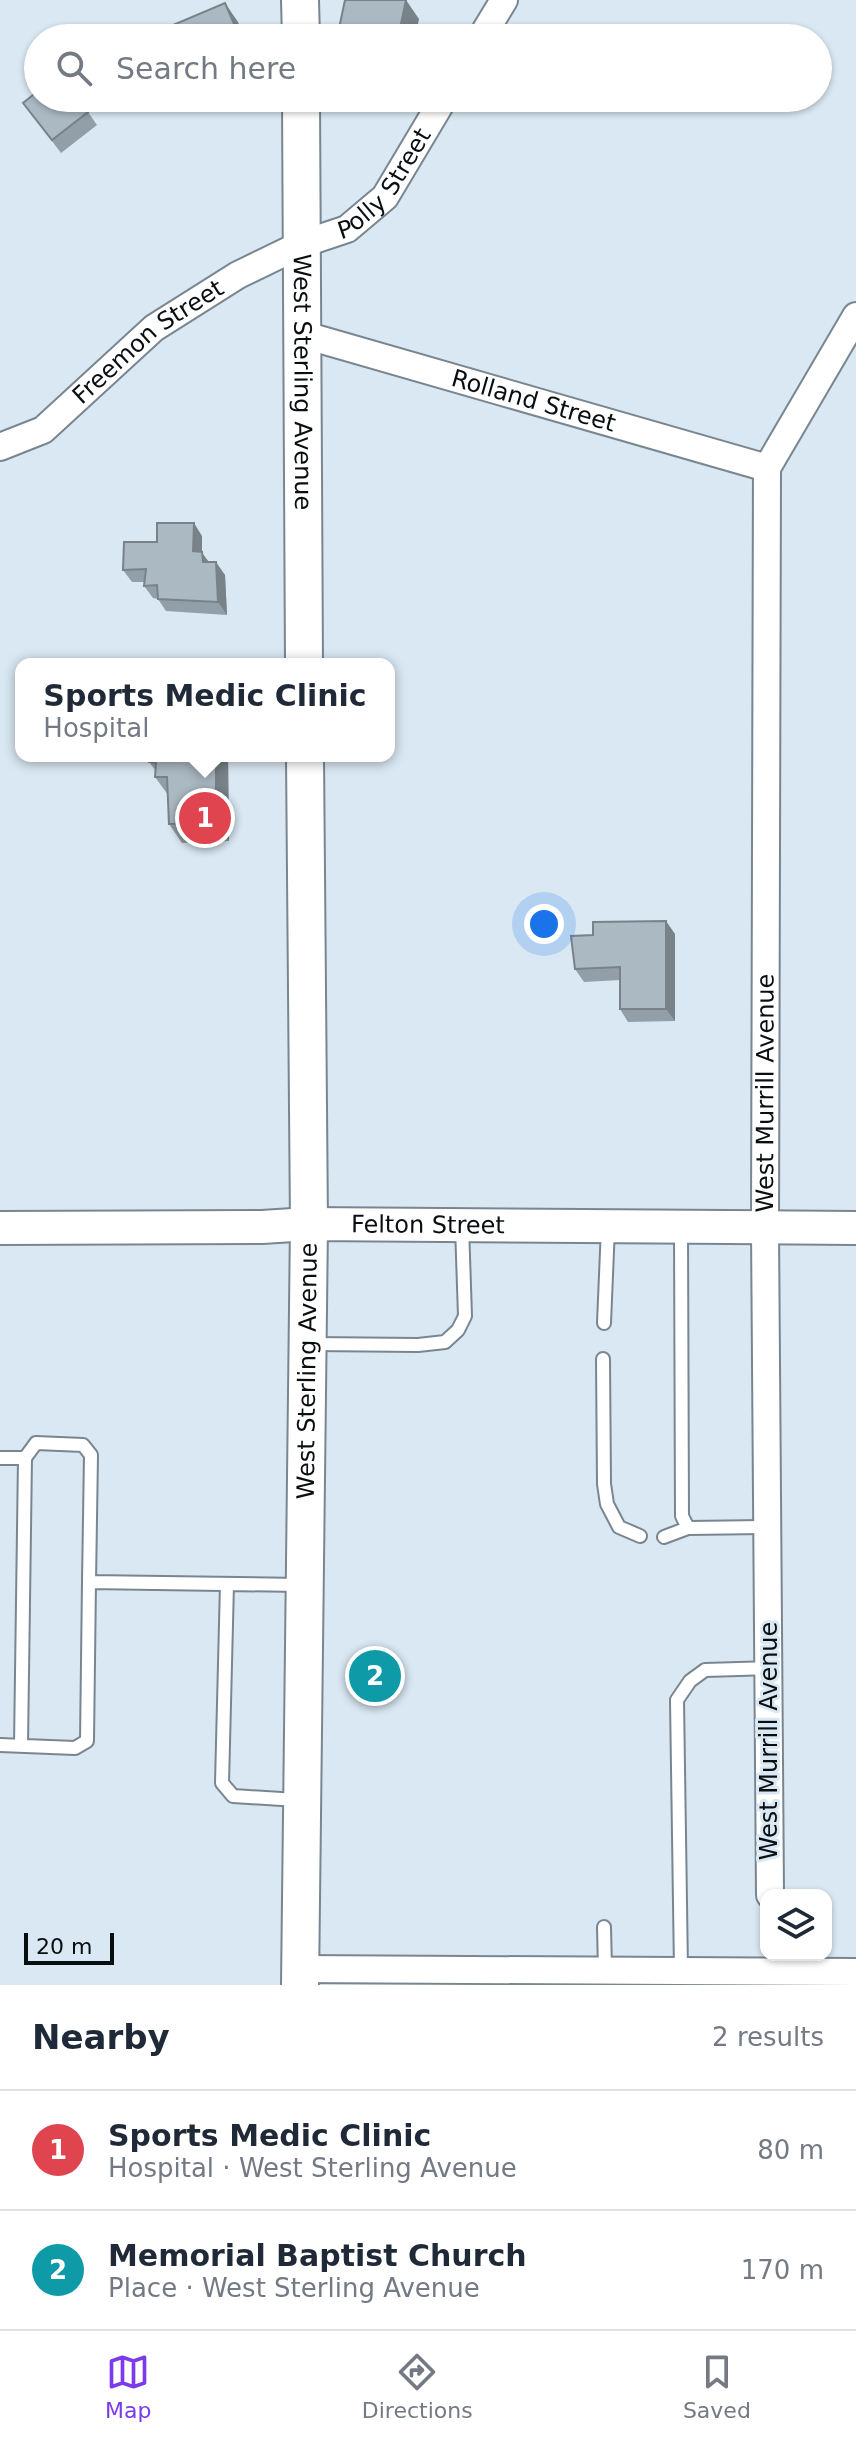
<!DOCTYPE html>
<html lang="en">
<head>
<meta charset="utf-8">
<style>
  :root { --surface:#fff; --page:#f2f2f3; --text:#1f2937; --muted:#747a83; --line:#e0e1e3; --accent:#7c3aed }
  body { margin:0; font-family:"DejaVu Sans",sans-serif; background:var(--page); color:var(--text) }
  .controls { position:absolute; right:24px; bottom:24px; display:grid; overflow:hidden; border-radius:16px; box-shadow:0 2px 6px #0004 }
  .controls button { width:72px; height:72px; display:grid; place-items:center; padding:0; border:0; border-bottom:2px solid var(--line); background:var(--surface); color:var(--text); font:40px sans-serif }
  .scale { position:absolute; left:24px; bottom:20px; width:90px; box-sizing:border-box; padding-left:8px; border:4px solid #090e11; border-top:0; font-size:22px; line-height:28px; white-space:nowrap; color:#090e11; -webkit-text-stroke:6px #d9e8f3; paint-order:stroke }
  .you { position:absolute; left:544px; top:924px; width:28px; height:28px; margin:-20px; border:6px solid #fff; border-radius:50%; background:#1a73e8; box-shadow:0 0 0 12px #1a73e833 }
  .badge { display:grid; place-items:center; width:52px; height:52px; border-radius:50%; background:var(--accent); color:#fff; font-size:26px; font-weight:700 }
  .pin { position:absolute; translate:-50% -50%; border:4px solid #fff; box-shadow:0 2px 8px #0006 }
  .popup { position:absolute; left:15px; top:658px; width:380px; height:104px; box-sizing:border-box; display:grid; place-content:center; border-radius:16px; background:var(--surface); filter:drop-shadow(0 2px 6px #0005); font-size:26px; white-space:nowrap; color:var(--muted) }
  .popup b { font-size:30px; color:var(--text) }
  .popup::after { content:''; position:absolute; left:50%; top:100%; margin-left:-16px; border:16px solid transparent; border-top-color:var(--surface) }
  .list { margin:0; padding:0; list-style:none }
  h2 { display:flex; justify-content:space-between; align-items:center; height:104px; margin:0; padding:0 32px; font-size:34px }
  h2 small { font-size:26px; font-weight:400; color:var(--muted) }
  .list li { display:grid; grid-template-columns:52px 1fr auto; gap:24px; align-items:center; box-sizing:border-box; height:120px; padding:0 32px; border-top:2px solid var(--line) }
  .list b { display:block; font-size:30px; white-space:nowrap }
  .list p { margin:0; font-size:26px; white-space:nowrap; color:var(--muted) }
  .list em { font-size:26px; font-style:normal; color:var(--muted) }
  .icon { flex:none; width:44px; height:44px; fill:none; stroke:currentColor; stroke-width:2; stroke-linecap:round; stroke-linejoin:round }
  .map { position:relative; flex:none; width:856px; height:1985px; overflow:hidden }
  .search { position:absolute; background:var(--surface); box-shadow:0 2px 6px #0004; left:24px; right:24px; top:24px; height:88px; display:flex; align-items:center; gap:20px; box-sizing:border-box; padding:0 28px; border-radius:44px; color:var(--muted); font-size:30px }
  .sheet { height:344px; background:var(--surface) }
  nav { display:flex; justify-content:space-around; align-items:center; box-sizing:border-box; height:112px; border-top:2px solid var(--line); background:var(--surface); font-size:22px; color:var(--muted) }
  nav a { display:grid; justify-items:center; gap:4px }
  nav .on { color:var(--accent) }
  .map>svg:first-child { display:block }
</style>
</head>
<body>
<div class="map">
<svg width="856" height="1985" viewBox="0 0 856 1985">
  <rect width="100%" height="100%" fill="#d9e8f3"/>
  <g fill="none" stroke-linecap="round" stroke-linejoin="round">
    <g stroke="#798690" stroke-width="16">
      <path id="service" d="M681,1229L682,1516L688,1528
        M604,1323L608,1227
        M312,1344L418,1345L445,1342L458,1330L465,1316L462,1226
        M603,1359L604,1484L607,1504L619,1527L640,1536
        M0,1458H25L36,1443L83,1445L91,1455L89,1582L300,1585
        M664,1537L688,1528L768,1527
        M227,1584L222,1783L233,1796L297,1800
        M0,1745L75,1748L87,1741L89,1582
        M21,1746L25,1458
        M604,1927L605,1970
        M681,1970L677,1700L690,1681L705,1670L769,1668"/>
    </g>
    <g stroke="#798690" stroke-width="30">
      <g id="minor">
        <path d="M481,38L504,0"/>
        <path id="s1" d="M301,334L767,468"/>
        <path id="s2" d="M0,447L43,430L154,328L238,275L302,244L347,229L385,197L444,98"/>
        <path id="s3" d="M770,1895L765,1229L767,468L856,316"/>
        <path d="M300,1969L856,1972"/>
      </g>
    </g>
    <g stroke="#798690" stroke-width="36">
      <g id="tertiary">
        <path id="s4" d="M0,1228L262,1227L309,1224L856,1228"/>
      </g>
    </g>
    <g stroke="#798690" stroke-width="40">
      <g id="secondary">
        <path d="M300,0L301,38"/>
        <path id="s5" d="M301,98L304,664"/>
        <path id="s6" d="M300,1985L309,1224L305,756"/>
      </g>
    </g>
    <use href="#service" stroke="#fff" stroke-width="12"/>
    <use href="#minor" stroke="#fff" stroke-width="26"/>
    <use href="#tertiary" stroke="#fff" stroke-width="32"/>
    <use href="#secondary" stroke="#fff" stroke-width="36"/>
  </g>
  <path fill="#939fa8" d="M343,98H402L399,110Z
    M23,103L88,112L97,125L61,153Z
    M202,536V553L209,562L225,575L227,615L166,611L158,599L153,598L144,586V582H132L123,570L157,542Z
    M150,756H228L229,841L182,843L169,824L168,795L155,777L156,771L149,762Z
    M675,934V1021L628,1022L620,1009V980L584,982L575,969Z"/>
  <path fill="#788288" d="M406,0L419,19L415,38H398Z
    M225,3L238,22L245,38H240Z
    M391,98H402L399,110Z
    M194,523L202,536V553L211,565L203,562L193,551Z
    M216,562L225,575L227,615L218,602Z
    M216,756H228L229,841L216,822Z
    M666,921L675,934V1021L666,1009Z"/>
  <path fill="#abb9c3" stroke="#788288" stroke-width="2" d="M345,0H406L398,38H337Z
    M225,3L240,38H148L147,36Z
    M38,91V98H77L88,112L52,140L23,103Z
    M157,523H194L193,551L202,552L203,562H216L218,602L158,599L157,585L144,586L146,569L123,570L124,542H157Z
    M150,756H216V822L169,824L167,777H155L156,763L149,762Z
    M666,921V1009H620V967L575,969L571,936L593,935V922Z"/>
  <g text-anchor="middle" dominant-baseline="central" stroke-width="6" stroke-linejoin="round" paint-order="stroke">
    <g font-size="24" fill="#090e11" stroke="#d9e8f3">
      <text stroke="none"><textPath href="#s2" startOffset="474">Polly Street</textPath></text>
      <text stroke="none"><textPath href="#s2" startOffset="184">Freemon Street</textPath></text>
      <text stroke="none"><textPath href="#s5" startOffset="284">West Sterling Avenue</textPath></text>
      <text stroke="none"><textPath href="#s1" startOffset="242">Rolland Street</textPath></text>
      <text stroke="none"><textPath href="#s3" startOffset="802">West Murrill Avenue</textPath></text>
      <text stroke="none"><textPath href="#s4" startOffset="428">Felton Street</textPath></text>
      <text stroke="none"><textPath href="#s6" startOffset="614">West Sterling Avenue</textPath></text>
      <text transform="translate(769 1741) rotate(-90)">West Murrill Avenue</text>
    </g>
  </g>
</svg>
<div class="controls">
<button><svg class="icon" aria-label="layers" viewBox="0 0 24 24"><path d="M12 4l9 5-9 5-9-5zM3 14l9 5 9-5"/></svg></button>
</div>
<div class="scale">20 m</div>
<div class="you"></div>
<div class="pin badge" style="left:205px;top:818px;background:#e0444e">1</div>
<div class="popup"><b>Sports Medic Clinic</b>Hospital</div>
<div class="pin badge" style="left:375px;top:1676px;background:#0f9aa8">2</div>
<div class="search"><svg class="icon" aria-label="search" viewBox="0 0 24 24"><circle cx="10" cy="10" r="6"/><path d="M15 15l6 6"/></svg>Search here</div>
</div>
<section class="sheet">
<h2>Nearby<small>2 results</small></h2>
<ul class="list">
<li><span class="badge" style="background:#e0444e">1</span><div><b>Sports Medic Clinic</b><p>Hospital · West Sterling Avenue</p></div><em>80 m</em></li>
<li><span class="badge" style="background:#0f9aa8">2</span><div><b>Memorial Baptist Church</b><p>Place · West Sterling Avenue</p></div><em>170 m</em></li>
</ul>
</section>
<nav>
<a class="on"><svg class="icon" aria-label="map" viewBox="0 0 24 24"><path d="M3 6l6-2 6 2 6-2v14l-6 2-6-2-6 2zM9 4v14M15 6v14"/></svg>Map</a>
<a><svg class="icon" aria-label="directions" viewBox="0 0 24 24"><path d="M12 3l9 9-9 9-9-9zM9 14v-3h6M13 9l2 2-2 2"/></svg>Directions</a>
<a><svg class="icon" aria-label="saved" viewBox="0 0 24 24"><path d="M7 4h10v16l-5-4-5 4z"/></svg>Saved</a>
</nav>
</body>
</html>
